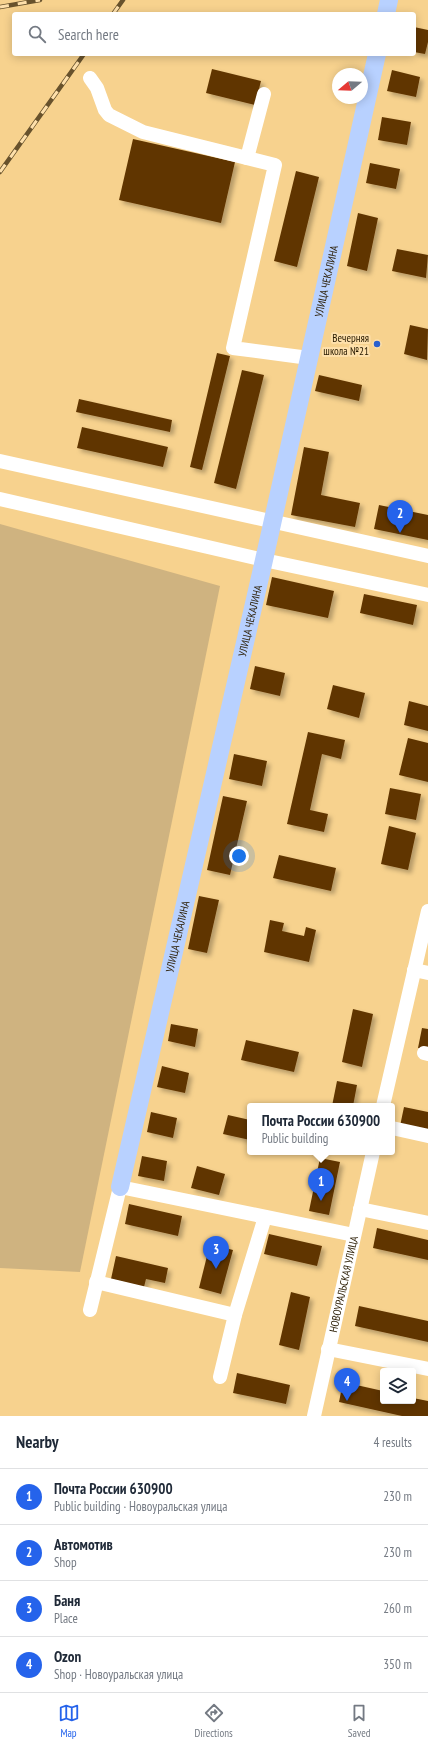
<!DOCTYPE html>
<html lang="en">
<head>
<meta charset="utf-8">
<style>
  :root { --surface:#fff; --page:#f6f6f7; --text:#1f2937; --muted:#747a83; --line:#e0e1e3; --accent:#2563eb }
  body { margin:0; font-family:"PT Sans Narrow",sans-serif; background:var(--page); color:var(--text) }
  .controls { position:absolute; right:12px; bottom:12px; display:grid; overflow:hidden; border-radius:4px; box-shadow:0 2px 10px #0003 }
  .controls button { width:36px; height:36px; display:grid; place-items:center; padding:0; border:0; border-bottom:1px solid var(--line); background:var(--surface); color:var(--text); font:20px sans-serif }
  .compass { position:absolute; left:332px; top:68px; width:36px; height:36px; border-radius:50%; background:var(--surface); box-shadow:0 2px 10px #0003; rotate:251deg }
  .you { position:absolute; left:239px; top:856px; width:14px; height:14px; margin:-10px; border:3px solid #fff; border-radius:50%; background:#1a73e8; box-shadow:0 0 0 6px #1a73e833 }
  .badge { display:grid; place-items:center; width:26px; height:26px; border-radius:50%; background:var(--accent); color:#fff; font-size:13px; font-weight:700 }
  .pin { position:absolute; translate:-50% -33px; filter:drop-shadow(0 1px 2px #0008) }
  .pin::after { content:''; position:absolute; top:21px; width:14px; height:12px; background:inherit; clip-path:polygon(0 0,100% 0,50% 100%) }
  .popup { position:absolute; left:247px; top:1103px; width:148px; height:52px; box-sizing:border-box; display:grid; place-content:center; border-radius:4px; background:var(--surface); filter:drop-shadow(0 1px 3px #0005); font-size:13px; white-space:nowrap; color:var(--muted) }
  .popup b { font-size:15px; color:var(--text) }
  .popup::after { content:''; position:absolute; left:50%; top:100%; margin-left:-8px; border:8px solid transparent; border-top-color:var(--surface) }
  .list { margin:0; padding:0; list-style:none }
  h2 { display:flex; justify-content:space-between; align-items:center; height:52px; margin:0; padding:0 16px; font-size:17px }
  h2 small { font-size:13px; font-weight:400; color:var(--muted) }
  .list li { display:grid; grid-template-columns:26px 1fr auto; gap:12px; align-items:center; box-sizing:border-box; height:56px; padding:0 16px; border-top:1px solid var(--line) }
  .list b { display:block; font-size:15px; white-space:nowrap }
  .list p { margin:0; font-size:13px; white-space:nowrap; color:var(--muted) }
  .list em { font-size:13px; font-style:normal; color:var(--muted) }
  .icon { flex:none; width:22px; height:22px; fill:none; stroke:currentColor; stroke-width:2; stroke-linecap:round; stroke-linejoin:round }
  .map { position:relative; flex:none; width:428px; height:1416px; overflow:hidden }
  .search { position:absolute; background:var(--surface); box-shadow:0 2px 10px #0003; left:12px; right:12px; top:12px; height:44px; display:flex; align-items:center; gap:10px; box-sizing:border-box; padding:0 14px; border-radius:4px; color:var(--muted); font-size:15px }
  .sheet { height:276px; background:var(--surface) }
  nav { display:flex; justify-content:space-around; align-items:center; box-sizing:border-box; height:56px; border-top:1px solid var(--line); background:var(--surface); font-size:11px; color:var(--muted) }
  nav a { display:grid; justify-items:center; gap:2px }
  nav .on { color:var(--accent) }
  .map>svg:first-child { display:block }
</style>
</head>
<body>
<div class="map">
<svg width="428" height="1416" viewBox="0 0 428 1416">
  <defs>
    <filter id="shadow"><feDropShadow dx="3.5" dy="3.5" stdDeviation="2" flood-color="#0004"/></filter>
  </defs>
  <rect width="100%" height="100%" fill="#f7d28e"/>
  <path fill="#cfb380" d="M0,524L220,586L80,1272L0,1268Z"/>
  <path fill="#613602" filter="url(#shadow)" d="M414,27L428,30V42L425,54L414,52Z
    M212,69L261,81L255,105L206,93Z
    M392,70L420,77L416,97L387,91Z
    M382,117L411,122L407,145L378,140Z
    M133,139L235,162L221,223L119,200Z
    M370,163L400,169L396,189L366,183Z
    M296,171L319,177L297,267L274,261Z
    M358,213L378,218L367,271L347,266Z
    M397,249L428,255L426,278L392,271Z
    M410,325L428,329L427,360L404,354Z
    M217,353L230,356L202,470L190,467Z
    M242,370L264,375L236,489L214,483Z
    M319,375L362,385L359,401L315,391Z
    M79,399L172,420L170,432L76,412Z
    M82,427L168,447L163,467L77,448Z
    M304,447L329,452L321,495L360,503L355,527L291,515Z
    M379,505L428,515V540L374,529Z
    M272,577L334,591L328,618L266,605Z
    M364,594L417,605L413,625L360,613Z
    M255,666L285,673L280,696L250,689Z
    M333,685L365,693L359,718L327,709Z
    M409,701L428,706V731L404,725Z
    M308,732L345,740L341,759L322,754L310,810L328,814L324,832L287,824Z
    M408,738L428,743V782L399,775Z
    M234,754L267,761L262,786L229,779Z
    M390,788L421,794L416,820L385,814Z
    M223,796L247,801L230,875L207,870Z
    M389,826L416,833L408,870L381,864Z
    M279,855L336,868L331,891L273,878Z
    M199,896L219,900L207,953L188,949Z
    M270,920L284,923L282,931L304,936L306,927L316,930L309,962L264,952Z
    M353,1009L373,1014L362,1067L342,1062Z
    M171,1024L198,1029L195,1047L168,1041Z
    M422,1028L428,1029V1050L418,1048Z
    M246,1040L299,1052L294,1072L241,1060Z
    M162,1066L189,1073L185,1093L157,1087Z
    M337,1081L357,1085L353,1106H332Z
    M404,1107L428,1112V1133L400,1126Z
    M151,1112L177,1118L173,1138L147,1132Z
    M228,1115L250,1120V1140L223,1134Z
    M142,1156L167,1161L164,1181L138,1176Z
    M320,1158L340,1162L329,1215L309,1211Z
    M197,1166L225,1174L219,1195L191,1188Z
    M129,1204L182,1216L178,1236L125,1224Z
    M377,1228L428,1240V1260L373,1248Z
    M269,1234L322,1246L317,1266L264,1254Z
    M210,1244L233,1250L221,1294L199,1288Z
    M116,1256L168,1268L165,1283L146,1279L144,1287L111,1279Z
    M291,1292L310,1297L299,1350L279,1345Z
    M359,1306L428,1321V1342L355,1326Z
    M237,1373L290,1385L286,1404L233,1393Z
    M343,1382L383,1391V1401H413V1398L428,1401V1416H402L339,1402Z"/>
  <g fill="none" stroke-linecap="round" stroke-linejoin="round">
    <g stroke="#fff" stroke-width="14">
      <path d="M90,78L97,88L105,110L109,115L143,132L275,165L233,348L309,358"/>
      <path d="M247,158L264,94"/>
      <path d="M0,461L428,556"/>
      <path d="M0,499L264,560L428,595"/>
      <path d="M414,970L428,973"/>
      <path d="M424,1053L428,1054"/>
      <path d="M383,1106L428,911"/>
      <path d="M392,1128L428,1136"/>
      <path d="M360,1209L428,1223"/>
      <path d="M96,1282L235,1315"/>
      <path d="M90,1310L120,1187L354,1235"/>
      <path d="M328,1349L428,1369"/>
      <path d="M220,1377L235,1315L265,1217"/>
      <path id="s1" d="M314,1416L373,1152"/>
    </g>
    <g stroke="#b8d1ff" stroke-width="18">
      <path d="M386,14L389,0"/>
      <path id="s2" d="M120,1187L264,560L377,54"/>
    </g>
    <g stroke="#68522c" stroke-width="4.5">
      <path id="rail" d="M0,7L40,0
        M113,14L123,0
        M0,172L84,54"/>
    </g>
    <use href="#rail" stroke="#fee0ab" stroke-width="3" stroke-dasharray="9" stroke-linecap="butt"/>
  </g>
  <circle fill="#2960ce" stroke="#fee0ab" stroke-width="1.5" cx="377" cy="344" r="4"/>
  <g text-anchor="middle" dominant-baseline="central" stroke-width="4" stroke-linejoin="round" paint-order="stroke">
    <g font-size="11" fill="#281a00" stroke="#fee0ab">
      <text stroke="none"><textPath href="#s2" startOffset="929">УЛИЦА ЧЕКАЛИНА</textPath></text>
      <text stroke="none"><textPath href="#s2" startOffset="581">УЛИЦА ЧЕКАЛИНА</textPath></text>
      <text stroke="none"><textPath href="#s2" startOffset="257">УЛИЦА ЧЕКАЛИНА</textPath></text>
      <text stroke="none"><textPath href="#s1" startOffset="135">НОВОУРАЛЬСКАЯ УЛИЦА</textPath></text>
    </g>
    <g font-size="11" fill="#281a00" stroke="#fee0ab" text-anchor="end">
      <text x="369" y="338">Вечерняя<tspan x="369" dy="13">школа №21</tspan></text>
    </g>
  </g>
</svg>
<div class="controls">
<button><svg class="icon" aria-label="layers" viewBox="0 0 24 24"><path d="M12 4l9 5-9 5-9-5zM3 14l9 5 9-5"/></svg></button>
</div>
<svg class="compass" viewBox="-18 -18 36 36"><path d="M0-13l5 13h-10z" fill="#e53935"/><path d="M0 13l5-13h-10z" fill="#747a83"/></svg>
<div class="you"></div>
<div class="pin badge" style="left:321px;top:1201px">1</div>
<div class="popup"><b>Почта России 630900</b>Public building</div>
<div class="pin badge" style="left:400px;top:533px">2</div>
<div class="pin badge" style="left:216px;top:1269px">3</div>
<div class="pin badge" style="left:347px;top:1401px">4</div>
<div class="search"><svg class="icon" aria-label="search" viewBox="0 0 24 24"><circle cx="10" cy="10" r="6"/><path d="M15 15l6 6"/></svg>Search here</div>
</div>
<section class="sheet">
<h2>Nearby<small>4 results</small></h2>
<ul class="list">
<li><span class="badge">1</span><div><b>Почта России 630900</b><p>Public building · Новоуральская улица</p></div><em>230 m</em></li>
<li><span class="badge">2</span><div><b>Автомотив</b><p>Shop</p></div><em>230 m</em></li>
<li><span class="badge">3</span><div><b>Баня</b><p>Place</p></div><em>260 m</em></li>
<li><span class="badge">4</span><div><b>Ozon</b><p>Shop · Новоуральская улица</p></div><em>350 m</em></li>
</ul>
</section>
<nav>
<a class="on"><svg class="icon" aria-label="map" viewBox="0 0 24 24"><path d="M3 6l6-2 6 2 6-2v14l-6 2-6-2-6 2zM9 4v14M15 6v14"/></svg>Map</a>
<a><svg class="icon" aria-label="directions" viewBox="0 0 24 24"><path d="M12 3l9 9-9 9-9-9zM9 14v-3h6M13 9l2 2-2 2"/></svg>Directions</a>
<a><svg class="icon" aria-label="saved" viewBox="0 0 24 24"><path d="M7 4h10v16l-5-4-5 4z"/></svg>Saved</a>
</nav>
</body>
</html>
